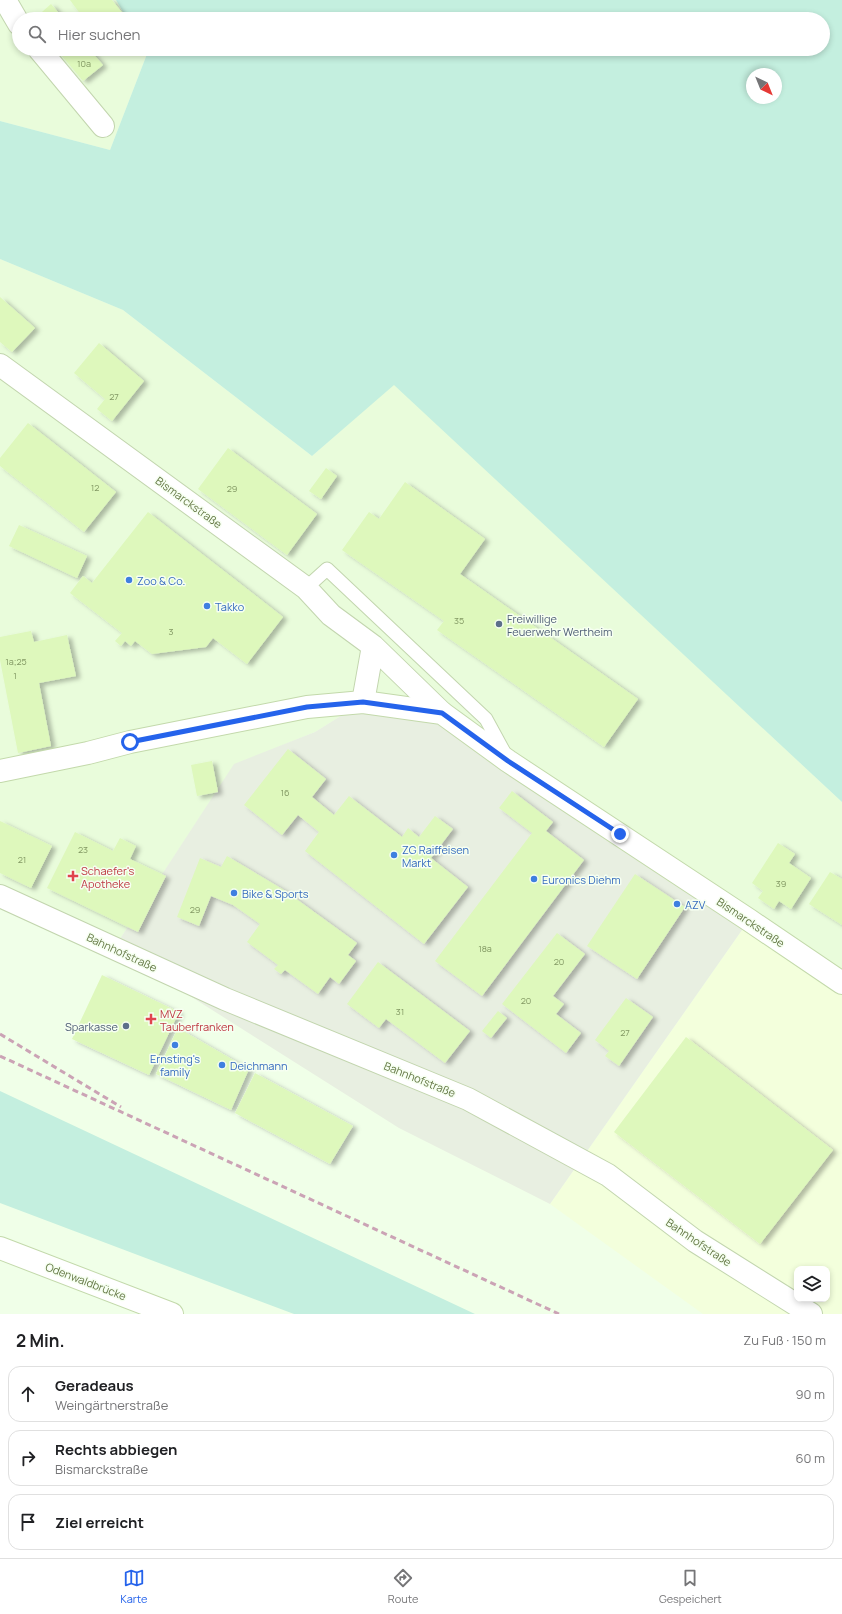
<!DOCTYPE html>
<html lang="de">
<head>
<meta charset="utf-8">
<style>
  :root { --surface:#fff; --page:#f6f6f6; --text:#202124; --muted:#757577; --line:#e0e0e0; --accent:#2563eb }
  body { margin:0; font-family:Manrope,sans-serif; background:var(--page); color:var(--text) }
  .controls { position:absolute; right:12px; bottom:12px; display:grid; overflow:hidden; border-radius:8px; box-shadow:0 2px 6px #0003 }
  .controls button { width:36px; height:36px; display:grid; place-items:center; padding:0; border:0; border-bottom:1px solid var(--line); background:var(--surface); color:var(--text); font:20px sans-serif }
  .compass { position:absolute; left:746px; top:68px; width:36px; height:36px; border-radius:50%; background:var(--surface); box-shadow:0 2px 6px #0003; rotate:137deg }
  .stop { position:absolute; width:12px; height:12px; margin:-9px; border:3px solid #2563eb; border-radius:50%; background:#fff }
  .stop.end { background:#2563eb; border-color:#fff; box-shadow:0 1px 4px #0008 }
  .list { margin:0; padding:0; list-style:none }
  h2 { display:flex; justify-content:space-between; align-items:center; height:52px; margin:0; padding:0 16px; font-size:17px }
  h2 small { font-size:13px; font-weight:400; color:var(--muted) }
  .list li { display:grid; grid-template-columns:26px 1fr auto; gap:12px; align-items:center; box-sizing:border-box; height:56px; margin:0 8px 8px; padding:0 8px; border:1px solid var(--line); border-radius:12px }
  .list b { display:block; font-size:15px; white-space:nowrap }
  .list p { margin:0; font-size:13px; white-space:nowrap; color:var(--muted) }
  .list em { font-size:13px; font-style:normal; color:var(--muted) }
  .icon { flex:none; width:22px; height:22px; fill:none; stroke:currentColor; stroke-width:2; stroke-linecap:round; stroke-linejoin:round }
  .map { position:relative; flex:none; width:842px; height:1314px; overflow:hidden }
  .search { position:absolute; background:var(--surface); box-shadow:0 2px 6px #0003; left:12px; right:12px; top:12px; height:44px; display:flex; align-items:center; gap:10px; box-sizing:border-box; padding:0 14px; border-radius:22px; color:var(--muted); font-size:15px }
  .sheet { height:244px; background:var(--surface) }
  nav { display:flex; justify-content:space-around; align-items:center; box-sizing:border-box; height:56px; border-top:1px solid var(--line); background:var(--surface); font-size:11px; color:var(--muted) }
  nav a { display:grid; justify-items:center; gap:2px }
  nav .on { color:var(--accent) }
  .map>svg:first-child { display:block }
</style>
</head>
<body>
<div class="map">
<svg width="842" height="1314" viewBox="0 0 842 1314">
  <defs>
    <filter id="shadow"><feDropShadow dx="4.5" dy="2.5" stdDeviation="2" flood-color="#0004"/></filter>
  </defs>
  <rect width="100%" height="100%" fill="#f0ffe8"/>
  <path fill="#e9fcdb" d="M0,0H116L127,19H19V49H144L147,54L110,150L0,121Z
    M0,259L123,310L312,456L394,384L842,802V983L363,702L315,732L234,765L114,948L0,896Z"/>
  <path fill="#f3ffdc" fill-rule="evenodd" d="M749,920L842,982V1314H703L550,1204ZM797,1269H827V1299H797Z"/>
  <path fill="#e8efe1" d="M363,702L442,713L749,920L550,1204L399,1128L114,948L234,764L315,732Z"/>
  <path fill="#c4efdf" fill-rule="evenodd" d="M116,0H842V802L394,385L312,456L123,310L0,259V121L110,150L147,54L144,49H823V19H127ZM752,74H776V98H752Z
    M0,1091L475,1314H294L0,1203Z"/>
  <path fill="#def8bc" filter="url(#shadow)" d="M70,0H112L124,15L119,19H84Z
    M51,4L64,19H34Z
    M56,49H89L103,65L83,81Z
    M0,297L35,328L12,352L0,342Z
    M99,343L144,381L112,421L97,409L105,399L74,373Z
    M28,423L116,492L84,532L0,466V458Z
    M228,448L317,514L287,555L198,489Z
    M326,468L337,476L321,499L309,491Z
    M405,482L485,539L460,574L638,699L604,747L437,630L444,621L342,550L369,512L379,519Z
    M148,512L283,617L247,664L213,638L206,647L152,654L135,641L131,646L125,641L121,646L115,641L122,633L70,593L83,576L92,583Z
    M19,525L87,556L77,578L9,546Z
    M31,631L34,642L67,635L76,676L39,683L51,746L18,753L0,660V637Z
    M288,749L326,779L312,797L334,815L349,796L402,837L408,828L419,837L435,816L453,829L431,858L468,887L424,944L305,851L319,832L298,815L282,835L244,805Z
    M212,761L218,792L197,796L191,765Z
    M512,791L553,822L546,831L584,860L482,996L435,961L532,833L499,808Z
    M0,821L52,846L31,888L0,873Z
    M75,832L113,851L120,838L136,846L130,859L166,876L138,932L47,888Z
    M778,843L795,854L789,863L811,878L791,909L779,901L774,909L758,898L763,891L752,883Z
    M227,856L284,890L357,943L348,955L356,961L339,984L330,977L318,994L285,970L281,974L274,969L278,965L247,942L260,924L233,905L211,896L199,926L177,917L200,858L221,867Z
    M830,872L842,879V925L809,904Z
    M635,874L685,907L637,979L587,946Z
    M557,933L585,954L553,996L564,1004L556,1014L581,1033L566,1053L502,1004Z
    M378,962L470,1031L445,1063L386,1019L379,1028L347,1004Z
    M102,975L179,1012L149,1075L72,1039Z
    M626,998L653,1017L619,1066L605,1056L609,1051L595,1040Z
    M498,1011L507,1018L491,1038L482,1031Z
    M178,1028L249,1069L231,1110L156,1074Z
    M686,1037L833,1150L760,1244L614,1132Z
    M255,1073L353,1126L330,1164L235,1113Z"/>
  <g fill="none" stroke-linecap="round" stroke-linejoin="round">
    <g stroke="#c2d5ae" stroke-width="15">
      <path id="lane" d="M306,588L327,569L486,719L505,754"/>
    </g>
    <g stroke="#c2d5ae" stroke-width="24">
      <path id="street" d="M5,0L19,24
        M39,49L103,126
        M0,365L306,588L331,615L373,646L442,713
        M363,702L373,646
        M0,896L225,999L468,1099L608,1175L695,1241L811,1314"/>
    </g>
    <g stroke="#c3d9ab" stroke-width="24">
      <path id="secondary" d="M0,771L88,753L130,742L307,707L363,702L442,713L508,761L749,920L842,983
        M0,1248L172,1314"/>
    </g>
    <use href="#lane" stroke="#fff" stroke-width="13"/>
    <use href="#street" stroke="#fff" stroke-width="22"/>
    <use href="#secondary" stroke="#fff" stroke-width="22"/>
    <path stroke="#cba3b5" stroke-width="3" stroke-dasharray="6 4" stroke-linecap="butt" d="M0,1034L121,1107
      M0,1056L559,1314"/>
  </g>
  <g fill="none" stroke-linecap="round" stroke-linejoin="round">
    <path stroke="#2563eb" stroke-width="5" d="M130,742L307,707L363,702L442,713L508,761L620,834"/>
  </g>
  <g fill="#3f7fe0" stroke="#f6fff1" stroke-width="1.5">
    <circle cx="129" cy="580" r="4"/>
    <circle cx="207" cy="606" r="4"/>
    <circle cx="394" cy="855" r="4"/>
    <circle cx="534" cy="879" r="4"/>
    <circle cx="234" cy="893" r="4"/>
    <circle cx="677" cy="904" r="4"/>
    <circle cx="175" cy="1045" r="4"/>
    <circle cx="222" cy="1065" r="4"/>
  </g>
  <g fill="#5c6f8a" stroke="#f6fff1" stroke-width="1.5">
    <circle cx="499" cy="624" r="4"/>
    <circle cx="126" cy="1026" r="4"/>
  </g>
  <g fill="#e0444e" stroke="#f6fff1" stroke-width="1.5">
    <path d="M71 870h4v4h4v4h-4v4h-4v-4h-4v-4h4z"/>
    <path d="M149 1013h4v4h4v4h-4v4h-4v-4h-4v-4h4z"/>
  </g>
  <g text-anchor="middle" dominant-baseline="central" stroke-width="3" stroke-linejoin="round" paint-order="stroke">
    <g font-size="9" fill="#829863">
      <text x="84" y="63">10a</text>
      <text x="114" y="396">27</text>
      <text x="95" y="487">12</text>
      <text x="232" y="488">29</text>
      <text x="459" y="620">35</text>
      <text x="171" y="631">3</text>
      <text x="16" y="661">1a;25</text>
      <text x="15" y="675">1</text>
      <text x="285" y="792">16</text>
      <text x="83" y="849">23</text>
      <text x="22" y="859">21</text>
      <text x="781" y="883">39</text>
      <text x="195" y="909">29</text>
      <text x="485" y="948">18a</text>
      <text x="559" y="961">20</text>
      <text x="526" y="1000">20</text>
      <text x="400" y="1011">31</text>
      <text x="625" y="1032">27</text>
    </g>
    <g font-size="11" fill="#647845" stroke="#f6fff1">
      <text transform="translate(189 502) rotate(36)">Bismarckstraße</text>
      <text transform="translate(751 922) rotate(34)">Bismarckstraße</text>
      <text transform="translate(122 952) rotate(25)">Bahnhofstraße</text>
      <text transform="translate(420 1079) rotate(22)">Bahnhofstraße</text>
      <text transform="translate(699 1242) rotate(34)">Bahnhofstraße</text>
      <text transform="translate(86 1281) rotate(21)">Odenwaldbrücke</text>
    </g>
    <g font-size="11" fill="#366cbe" stroke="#f6fff1" text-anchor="start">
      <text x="137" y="580">Zoo &amp; Co.</text>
      <text x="215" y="606">Takko</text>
      <text x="402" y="849">ZG Raiffeisen<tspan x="402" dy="13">Markt</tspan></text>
      <text x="542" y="879">Euronics Diehm</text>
      <text x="242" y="893">Bike &amp; Sports</text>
      <text x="685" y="904">AZV</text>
      <text x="175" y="1058" text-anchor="middle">Ernsting's<tspan x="175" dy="13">family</tspan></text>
      <text x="230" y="1065">Deichmann</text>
    </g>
    <g font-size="11" fill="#4e5e75" stroke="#f6fff1" text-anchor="start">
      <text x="507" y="618">Freiwillige<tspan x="507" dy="13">Feuerwehr Wertheim</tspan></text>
      <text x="118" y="1026" text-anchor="end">Sparkasse</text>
    </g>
    <g font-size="11" fill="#be3a42" stroke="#f6fff1" text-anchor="start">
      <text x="81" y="870">Schaefer's<tspan x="81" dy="13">Apotheke</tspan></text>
      <text x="160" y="1013">MVZ<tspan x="160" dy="13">Tauberfranken</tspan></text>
    </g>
  </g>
</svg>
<div class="controls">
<button><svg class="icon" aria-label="layers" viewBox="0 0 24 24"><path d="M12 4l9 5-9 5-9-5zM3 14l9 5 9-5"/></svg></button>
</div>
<svg class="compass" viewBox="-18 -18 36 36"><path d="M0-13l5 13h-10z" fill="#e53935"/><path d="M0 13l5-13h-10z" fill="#757577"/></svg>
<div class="stop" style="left:130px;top:742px"></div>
<div class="stop end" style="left:620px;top:834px"></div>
<div class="search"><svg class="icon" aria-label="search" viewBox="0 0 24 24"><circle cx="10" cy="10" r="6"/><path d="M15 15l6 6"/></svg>Hier suchen</div>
</div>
<section class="sheet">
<h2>2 Min.<small>Zu Fuß · 150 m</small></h2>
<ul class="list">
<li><svg class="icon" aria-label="ahead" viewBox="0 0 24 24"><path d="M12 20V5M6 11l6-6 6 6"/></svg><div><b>Geradeaus</b><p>Weingärtnerstraße</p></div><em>90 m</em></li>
<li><svg class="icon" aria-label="right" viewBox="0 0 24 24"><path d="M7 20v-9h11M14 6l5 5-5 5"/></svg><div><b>Rechts abbiegen</b><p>Bismarckstraße</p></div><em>60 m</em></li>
<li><svg class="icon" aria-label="arrive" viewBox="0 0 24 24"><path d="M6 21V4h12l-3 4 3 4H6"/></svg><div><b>Ziel erreicht</b></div></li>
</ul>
</section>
<nav>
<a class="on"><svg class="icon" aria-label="map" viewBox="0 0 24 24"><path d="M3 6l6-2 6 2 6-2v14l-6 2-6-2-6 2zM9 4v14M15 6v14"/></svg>Karte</a>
<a><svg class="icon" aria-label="directions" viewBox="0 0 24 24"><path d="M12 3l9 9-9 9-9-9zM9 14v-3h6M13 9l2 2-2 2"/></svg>Route</a>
<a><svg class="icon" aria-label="saved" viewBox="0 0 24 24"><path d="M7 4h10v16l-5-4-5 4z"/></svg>Gespeichert</a>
</nav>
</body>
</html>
